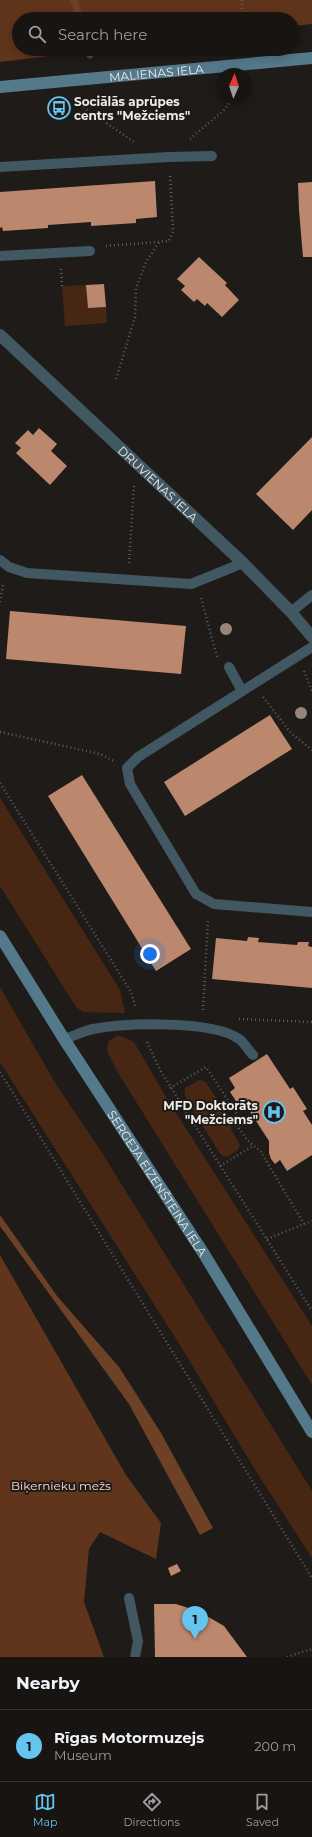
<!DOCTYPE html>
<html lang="en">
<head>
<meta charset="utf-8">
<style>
  :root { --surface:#171412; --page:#201d1b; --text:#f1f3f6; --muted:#9e9e9f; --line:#363332; --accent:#65c5ef }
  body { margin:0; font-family:Montserrat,sans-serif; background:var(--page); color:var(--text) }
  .compass { position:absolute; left:216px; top:68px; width:36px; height:36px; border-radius:50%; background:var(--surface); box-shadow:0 2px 10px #0003; rotate:3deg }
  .you { position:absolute; left:150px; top:954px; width:14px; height:14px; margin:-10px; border:3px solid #fff; border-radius:50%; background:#1a73e8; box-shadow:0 0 0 6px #1a73e833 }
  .badge { display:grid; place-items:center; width:26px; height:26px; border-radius:50%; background:var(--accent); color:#111; font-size:13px; font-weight:700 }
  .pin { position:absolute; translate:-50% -33px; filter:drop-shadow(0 1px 2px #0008) }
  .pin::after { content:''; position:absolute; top:21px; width:14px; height:12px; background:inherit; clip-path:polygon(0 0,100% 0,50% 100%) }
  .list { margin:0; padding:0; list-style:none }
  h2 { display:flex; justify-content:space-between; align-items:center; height:52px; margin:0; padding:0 16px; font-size:17px }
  h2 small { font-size:13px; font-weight:400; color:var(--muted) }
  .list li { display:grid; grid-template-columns:26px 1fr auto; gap:12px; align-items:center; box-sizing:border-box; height:72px; padding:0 16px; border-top:1px solid var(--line) }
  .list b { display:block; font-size:15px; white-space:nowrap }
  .list p { margin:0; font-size:13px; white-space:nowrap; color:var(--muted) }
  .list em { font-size:13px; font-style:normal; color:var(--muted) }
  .icon { flex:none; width:22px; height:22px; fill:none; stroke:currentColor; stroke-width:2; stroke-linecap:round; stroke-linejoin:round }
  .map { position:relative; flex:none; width:312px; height:1657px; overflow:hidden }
  .search { position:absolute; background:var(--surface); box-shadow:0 2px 10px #0003; left:12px; right:12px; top:12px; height:44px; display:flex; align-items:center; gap:10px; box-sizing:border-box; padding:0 14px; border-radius:22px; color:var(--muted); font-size:15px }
  .sheet { height:124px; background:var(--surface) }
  nav { display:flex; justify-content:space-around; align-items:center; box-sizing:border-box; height:56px; border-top:1px solid var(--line); background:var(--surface); font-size:11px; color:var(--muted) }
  nav a { display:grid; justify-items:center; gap:2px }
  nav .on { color:var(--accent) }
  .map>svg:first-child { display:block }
</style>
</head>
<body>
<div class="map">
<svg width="312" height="1657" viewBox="0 0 312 1657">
  <rect width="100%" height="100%" fill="#1f1b18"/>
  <path fill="#472714" d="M86,285L88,308L106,307L107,323L65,326L62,286Z
    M0,798L120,990L125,1013L83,1012L76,1007L0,886Z
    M0,987L57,1086L99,1148L312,1491V1558L254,1468L178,1342L0,1062Z
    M118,1035L134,1042L169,1102L312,1326V1385L117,1071L107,1051L108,1042Z
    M199,1080L205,1081L231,1119V1129L240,1145L238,1150L227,1157L220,1154L185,1096V1088Z"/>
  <path fill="#60351b" d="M0,0H312V24L293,26V19H19V49H105L0,62Z
    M0,1255L126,1475L161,1523L156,1559L100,1532L89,1549L84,1602L104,1657H0Z"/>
  <path fill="#6d4126" d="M0,1215L57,1296L119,1367L161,1433L213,1528L200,1535L129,1404L0,1226Z"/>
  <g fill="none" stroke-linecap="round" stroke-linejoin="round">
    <path stroke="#6d4126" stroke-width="7" d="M74,0L80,19
      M89,49L90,55"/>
  </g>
  <path fill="#bb886d" d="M155,181L157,217L136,219V223L91,226V222L48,225V228L3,231L2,227L0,228V192Z
    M312,182V257H303L299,210L298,183Z
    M199,257L227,283L225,285L239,300L222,317L207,303L205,306L197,299L194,302L181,290L185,286L177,279Z
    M104,284L106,307L88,308L86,285Z
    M39,428L57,444L51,451L67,466L50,485L16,453L21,448L15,443L28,430L33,435Z
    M312,437V510L293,530L256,494Z
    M10,611L186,626L181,674L6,659Z
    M270,715L292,749L185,816L164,782Z
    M82,775L191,949L156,971L48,796Z
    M248,937L259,938L258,942L297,945L298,942H309L308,946L312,947V988L212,979L216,938L247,941Z
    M267,1054L290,1089L293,1087L307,1109L303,1111L312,1125V1155L287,1171L280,1160L275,1164L271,1159L269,1153V1141L247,1107L236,1101L230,1092L235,1088L229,1078Z
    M177,1564L181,1571L171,1576L168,1568Z
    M154,1604H176L198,1611L224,1626L247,1657H155Z"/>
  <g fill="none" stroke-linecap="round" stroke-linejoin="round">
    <path stroke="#5f5c59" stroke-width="2.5" stroke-dasharray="1 3" stroke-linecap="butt" d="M242,0V19
      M80,105L134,142
      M190,139L224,110L233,98
      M106,246L169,241L173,231L170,174
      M61,269L62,286
      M116,379L135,317L136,288L146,262L160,241
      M129,563L134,484
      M201,598L217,657
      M0,602L3,585
      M304,671L312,691
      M263,697L291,733L312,750
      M0,732L100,754L114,761
      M0,783L131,992L136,1008
      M203,1010L208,920
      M239,1019L312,1022
      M147,1042L160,1070L312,1311
      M0,1072L312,1578
      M170,1088L206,1067L237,1114L239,1128L247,1140L261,1152L304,1224
      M220,1166L253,1146
      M267,1239L312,1221
      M287,1657L312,1649"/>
    <path stroke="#415863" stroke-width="10" d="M0,167L169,157L212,156
      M0,256L90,251
      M0,560L9,567L27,573L191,584L243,563
      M291,612L312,595
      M312,647L138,757L127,768L130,784L196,894L214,904L312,912
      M229,667L242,691
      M64,1039C74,1036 84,1031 93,1029C125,1023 213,1020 239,1039C244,1042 248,1050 253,1055
      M129,1598L138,1641L135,1657"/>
    <path stroke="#415863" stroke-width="12" id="s1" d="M0,335L243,563L291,612L312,637"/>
    <g stroke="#54798b" stroke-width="12">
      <path id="s2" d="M0,87L312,58"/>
      <path id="s3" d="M0,936L64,1039L204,1254L312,1432"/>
    </g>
  </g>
  <g fill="#97857a">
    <circle cx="226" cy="629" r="6"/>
    <circle cx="301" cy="713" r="6"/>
  </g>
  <defs>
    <g id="bus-ring" transform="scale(1.15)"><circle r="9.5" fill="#1f1b18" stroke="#65c5ef" stroke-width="1.5"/><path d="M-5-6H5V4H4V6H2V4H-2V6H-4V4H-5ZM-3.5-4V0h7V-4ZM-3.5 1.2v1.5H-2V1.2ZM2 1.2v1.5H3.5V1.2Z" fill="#65c5ef"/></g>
    <g id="hospital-ring" transform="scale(1.15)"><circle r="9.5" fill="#1f1b18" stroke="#65c5ef" stroke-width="1.5"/><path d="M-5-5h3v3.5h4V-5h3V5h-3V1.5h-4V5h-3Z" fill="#65c5ef"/></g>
  </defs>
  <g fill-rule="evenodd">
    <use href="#bus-ring" x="59" y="108"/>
    <use href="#hospital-ring" x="274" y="1112"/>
  </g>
  <g text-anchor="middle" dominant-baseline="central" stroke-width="4" stroke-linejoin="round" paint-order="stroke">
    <g font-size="12" fill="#edeae8" stroke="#1f1b18">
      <text stroke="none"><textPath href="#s2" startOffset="157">MALIENAS IELA</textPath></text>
      <text stroke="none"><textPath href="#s1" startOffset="217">DRUVIENAS IELA</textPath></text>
      <text stroke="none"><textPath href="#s3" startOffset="293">SERGEJA EIZENŠTEINA IELA</textPath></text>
    </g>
    <g font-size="12" font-weight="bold" fill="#edeae8" stroke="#1f1b18" text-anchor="start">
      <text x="74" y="101">Sociālās aprūpes<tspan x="74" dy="14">centrs "Mežciems"</tspan></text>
      <text x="258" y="1105" text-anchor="end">MFD Doktorāts<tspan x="258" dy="14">"Mežciems"</tspan></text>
    </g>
    <g font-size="12" fill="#fadbca" stroke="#1f1b18">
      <text x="61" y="1485">Biķernieku mežs</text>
    </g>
  </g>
</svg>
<svg class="compass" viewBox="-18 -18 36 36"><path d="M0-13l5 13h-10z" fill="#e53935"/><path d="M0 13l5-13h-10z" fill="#9e9e9f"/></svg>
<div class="you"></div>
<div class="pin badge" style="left:195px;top:1639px">1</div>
<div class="search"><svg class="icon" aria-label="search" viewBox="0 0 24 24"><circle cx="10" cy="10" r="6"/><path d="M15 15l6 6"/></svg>Search here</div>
</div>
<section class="sheet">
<h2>Nearby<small></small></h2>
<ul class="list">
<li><span class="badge">1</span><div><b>Rīgas Motormuzejs</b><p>Museum</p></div><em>200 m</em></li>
</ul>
</section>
<nav>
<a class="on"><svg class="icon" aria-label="map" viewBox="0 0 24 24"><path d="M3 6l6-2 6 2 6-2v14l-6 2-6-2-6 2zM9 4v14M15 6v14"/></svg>Map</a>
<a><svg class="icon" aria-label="directions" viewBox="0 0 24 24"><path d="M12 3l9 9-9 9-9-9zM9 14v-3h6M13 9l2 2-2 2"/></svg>Directions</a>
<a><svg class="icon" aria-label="saved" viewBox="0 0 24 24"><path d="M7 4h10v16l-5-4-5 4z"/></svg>Saved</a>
</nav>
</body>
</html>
